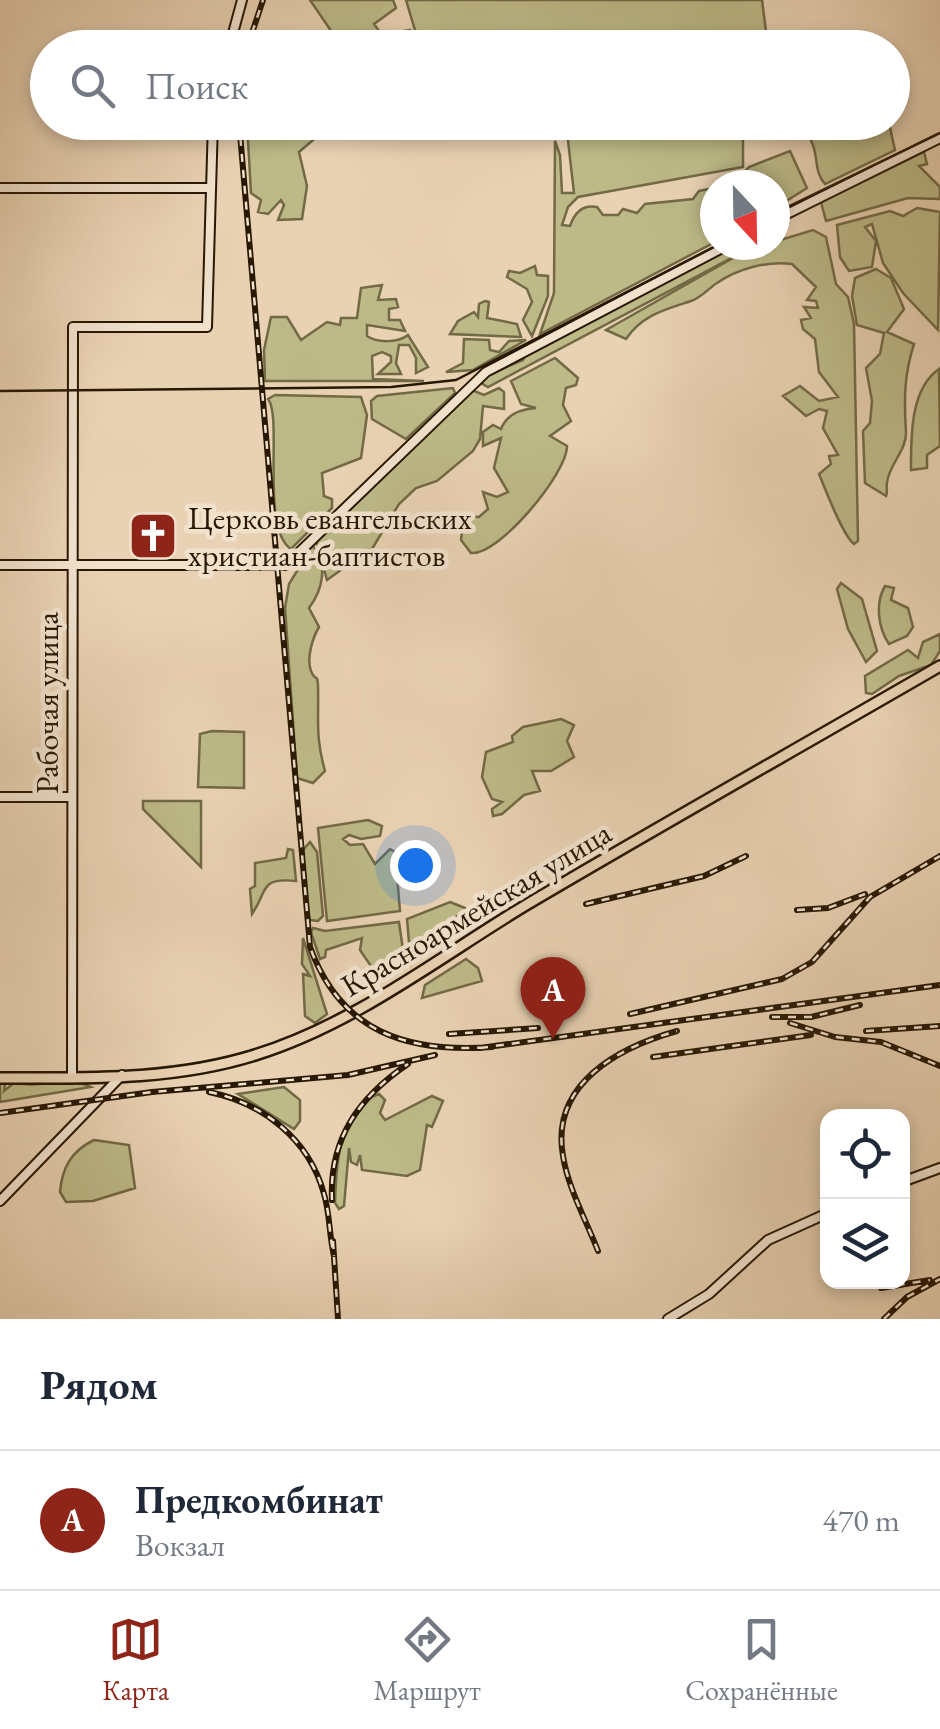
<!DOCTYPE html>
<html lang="ru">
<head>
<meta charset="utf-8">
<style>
  :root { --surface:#fff; --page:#f2f2f3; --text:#1f2937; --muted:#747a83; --line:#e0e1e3; --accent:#8f2418 }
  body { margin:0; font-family:"EB Garamond",serif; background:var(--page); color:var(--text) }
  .controls { position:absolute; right:30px; bottom:30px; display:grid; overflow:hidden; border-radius:20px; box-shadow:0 5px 15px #0003 }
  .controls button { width:90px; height:90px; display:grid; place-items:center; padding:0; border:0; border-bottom:2px solid var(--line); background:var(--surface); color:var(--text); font:50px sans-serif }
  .compass { position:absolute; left:700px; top:170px; width:90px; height:90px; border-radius:50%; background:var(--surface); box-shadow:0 5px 15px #0003; rotate:158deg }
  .you { position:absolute; left:415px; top:865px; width:35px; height:35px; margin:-25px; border:8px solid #fff; border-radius:50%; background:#1a73e8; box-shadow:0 0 0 15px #1a73e833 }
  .badge { display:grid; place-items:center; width:65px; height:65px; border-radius:50%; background:var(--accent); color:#fff; font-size:32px; font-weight:700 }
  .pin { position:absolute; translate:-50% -82px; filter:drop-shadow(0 2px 5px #0008) }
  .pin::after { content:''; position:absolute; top:52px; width:35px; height:30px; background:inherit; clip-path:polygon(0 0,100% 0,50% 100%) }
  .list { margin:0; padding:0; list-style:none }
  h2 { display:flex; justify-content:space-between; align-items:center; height:130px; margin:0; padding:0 40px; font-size:42px }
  h2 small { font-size:32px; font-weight:400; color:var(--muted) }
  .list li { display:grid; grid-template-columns:65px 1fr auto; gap:30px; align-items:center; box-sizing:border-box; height:140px; padding:0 40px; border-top:2px solid var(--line) }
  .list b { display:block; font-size:38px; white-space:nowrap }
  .list p { margin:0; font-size:32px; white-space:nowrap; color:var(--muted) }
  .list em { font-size:32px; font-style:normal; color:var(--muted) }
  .icon { flex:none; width:55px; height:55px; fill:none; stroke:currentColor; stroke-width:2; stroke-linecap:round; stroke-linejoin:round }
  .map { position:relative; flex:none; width:940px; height:1319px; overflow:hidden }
  .search { position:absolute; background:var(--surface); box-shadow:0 5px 15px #0003; left:30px; right:30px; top:30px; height:110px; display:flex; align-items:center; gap:25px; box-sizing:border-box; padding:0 35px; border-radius:55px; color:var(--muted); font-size:38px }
  .sheet { height:270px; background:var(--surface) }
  nav { display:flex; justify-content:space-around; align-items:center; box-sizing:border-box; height:140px; border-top:2px solid var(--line); background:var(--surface); font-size:28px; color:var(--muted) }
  nav a { display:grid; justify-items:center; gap:5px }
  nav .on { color:var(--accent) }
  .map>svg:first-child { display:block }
</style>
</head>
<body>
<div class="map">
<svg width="940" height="1319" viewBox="0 0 940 1319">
  <rect width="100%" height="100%" fill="#e9d2b3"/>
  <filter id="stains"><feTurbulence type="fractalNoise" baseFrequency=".002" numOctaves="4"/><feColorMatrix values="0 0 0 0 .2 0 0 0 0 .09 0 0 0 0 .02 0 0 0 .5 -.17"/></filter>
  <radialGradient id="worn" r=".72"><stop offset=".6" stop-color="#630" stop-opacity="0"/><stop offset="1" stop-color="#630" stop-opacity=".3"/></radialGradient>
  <path fill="#bdba88" stroke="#726945" stroke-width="2.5" d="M310,0H393L396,8L374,24L382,35L410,30L414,47H373L364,38L342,47Z
    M406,0H762L768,47H420Z
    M247,123H333L299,152L307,186L302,219L278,220L284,205L281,200L268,214L258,212L261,200L251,193Z
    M566,123H743V167L578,197L568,207L562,225L570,226C574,214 582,204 597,207L603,215H618L623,209L637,213L645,204L693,199L699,191L714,188L715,242L540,334L554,293L555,141L560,155L562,193H574Z
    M807,123H889L895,150L825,184C812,170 821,153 806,131Z
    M790,151L807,188L775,208V185H732L749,167Z
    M924,152L927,164L919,166L940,187V199L908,198L826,221L821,202Z
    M917,208L940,212L938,330L903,293L883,263L872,224L865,227L876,241L872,267L849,271L840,257L837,225L890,211L903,216Z
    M813,230L826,237L836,284L848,297L854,324L858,541L854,544C843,536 826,491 819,474L831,464L829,456L838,455L823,428L827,411L819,409L806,416L783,396L800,386L819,401L838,397L819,372L815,339L803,329L801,320L811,318L804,307L818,308L816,301L807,300L816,287L792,264C767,261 739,268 717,283C709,288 701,298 691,301C664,310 642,315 626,339L606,330L747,250Z
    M729,245H756L488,387L481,383L486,376L523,360L526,354Z
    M535,266L537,275L548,276V296L532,336L523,320L532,302L527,289L507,277L509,271L520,273Z
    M876,269L891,278L904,309L887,332L914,344C904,375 904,399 906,432C907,450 888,466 887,483C886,487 888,491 886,496L865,483L863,431L870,423L872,401L866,368L880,354L884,333L857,325L852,296L855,278Z
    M382,285L378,300L396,299L398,307L389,309V320H400L405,331L367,325V336C377,343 398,343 408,335L428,367L416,373V358L409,345H399L396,363L401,374H378L391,362V356L382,352L372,356L373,379L424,381H265L264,350L271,317H287L301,340L327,322L340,325L341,318H357L361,288Z
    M485,301L489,302L487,318L517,324L521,337L450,334L458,321L474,312L478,317L479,304Z
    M464,339L489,340L490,350L499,352L509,341L526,340L473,370L446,372L463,363Z
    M555,358L578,378L576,385L566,388L563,405L571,421L550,436L567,446C568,472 499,556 471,553L461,540L464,516L479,517L488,509L483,492L497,497L508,492L494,468L501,438L483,446V432L493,425L501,429C507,413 522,409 536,408L521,404L511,381Z
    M939,369L940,446L927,455V468L911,470C911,437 910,389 939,369Z
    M453,388L455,393L406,439L372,419L371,401L377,396Z
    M499,388L504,392V409L483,406L480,439L473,451L437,481L416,488L399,504L372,549L357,551L345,560L339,554L341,570L327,580L316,540L469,389L484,395Z
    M275,395L361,397L367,415L361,458L322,473L324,496L332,499V508L291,549C260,529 283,417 268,399Z
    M313,546C328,566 323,589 309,608L319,627C313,637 306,658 311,671C316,683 317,672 318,685C319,720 315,736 325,771L313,783L297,778L285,608L289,584L302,563L301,556Z
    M841,583L862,599L877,651L866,662L848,629L837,589Z
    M885,586L894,588L891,600L908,608L913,627L907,636L889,644C878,628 875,603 885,586Z
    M940,634V651L931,665L899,676L872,694L866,693L865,676L908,650L918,658L923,642Z
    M561,719L574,725L567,741L574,757L551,771H532L540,791L524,795L502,814L493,816L492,809L502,802L492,799L482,777L486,752L513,742L512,736L523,727Z
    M212,731L244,732V788L198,787L200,734Z
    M143,801H201V867L143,809Z
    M368,820L382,826L380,836L361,839L349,835L343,839L350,845L363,844L375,864L390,849L395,852L400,911L327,921L318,828Z
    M310,842L317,852L323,916L318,921L310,920L308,912L303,850Z
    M288,849L293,850L296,881C259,877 268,891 252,914L250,889L255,886V863L286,858Z
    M450,902L465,908L467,914L457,916L438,944L411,965L407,919Z
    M399,922L405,964L377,975L360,950L362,938L326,950L325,957L320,959L311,932L313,928L325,931Z
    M303,938L327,1014L315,1023L305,1016L303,974L310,976L302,964Z
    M466,959L478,968L482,981L422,998L425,985Z
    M0,1082L5,1085L4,1091L15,1082C38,1090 67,1075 91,1087L0,1102Z
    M284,1087L300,1100V1121L294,1129L238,1094Z
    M379,1094L385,1100L380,1113L385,1120L432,1096L443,1101L432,1127L427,1125L420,1170L407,1176L362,1170L360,1155L357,1165L351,1162L349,1148L344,1206L339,1209L335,1203C336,1168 338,1107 379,1094Z
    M94,1140L129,1145L135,1188L93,1201L66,1202L60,1192C62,1168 71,1151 94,1140Z"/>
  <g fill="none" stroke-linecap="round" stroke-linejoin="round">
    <g stroke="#281802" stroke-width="12">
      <path id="secondary" d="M229,48L242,0
        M0,188H208
        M775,220L940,138
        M0,565H286L486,372L728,245
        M0,797H72
        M72,1078L73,327H207L213,122
        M902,1182L940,1168
        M0,1201L122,1075
        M668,1319L709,1294L768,1240L828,1213"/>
    </g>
    <g stroke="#281802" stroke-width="14">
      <path id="primary" d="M0,1078C86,1078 172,1081 255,1055C355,1024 438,958 526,905C663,824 802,746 940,666"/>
    </g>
    <use href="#secondary" stroke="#f1e2ce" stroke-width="8"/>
    <use href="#primary" stroke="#e9d2b3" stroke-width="9"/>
    <path stroke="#281802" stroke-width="2.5" d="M775,213L940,133
      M0,391L391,387L456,380L718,245"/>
    <g stroke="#281802" stroke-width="6">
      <path id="rail" d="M247,48L263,0
        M239,122L310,947C341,1033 408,1053 492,1047
        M586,904L704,876L746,856
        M797,910L828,908L865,894
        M630,1014L782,979L812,962L870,897L940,856
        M772,1017H811L860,1005
        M790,1023L835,1037L881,1042L940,1066
        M866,1031L940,1026
        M449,1034L538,1028
        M480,1048L940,985
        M653,1057L811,1035
        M209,1092C263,1103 309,1139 324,1194C330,1214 329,1235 334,1256
        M0,1113L152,1092L348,1075L435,1055
        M332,1200C329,1139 359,1097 408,1064
        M333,1241L338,1319
        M598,1251C586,1220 568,1188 563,1156C550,1083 620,1047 677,1031
        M881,1288L930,1280
        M884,1319L907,1297L940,1279"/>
    </g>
    <use href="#rail" stroke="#f1e2ce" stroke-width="2.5" stroke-dasharray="8" stroke-linecap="butt"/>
  </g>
  <defs>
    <g id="church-square" transform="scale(2.5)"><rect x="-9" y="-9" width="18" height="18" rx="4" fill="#8f2418" stroke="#f1e2ce"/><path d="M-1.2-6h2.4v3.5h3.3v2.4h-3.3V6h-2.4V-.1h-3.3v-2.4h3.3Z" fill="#fff"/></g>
  </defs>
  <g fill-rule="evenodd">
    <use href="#church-square" x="153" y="536"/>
  </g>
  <g text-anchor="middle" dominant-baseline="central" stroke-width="9" stroke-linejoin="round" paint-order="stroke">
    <g font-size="32" fill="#281802" stroke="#f1e2ce" text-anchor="start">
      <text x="188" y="518">Церковь евангельских<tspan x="188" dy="37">христиан-баптистов</tspan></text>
    </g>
    <g font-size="32" fill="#281802" stroke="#f1e2ce">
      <text transform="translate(47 703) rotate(-90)">Рабочая улица</text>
      <text transform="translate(476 909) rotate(-31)">Красноармейская улица</text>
    </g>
  </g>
  <rect width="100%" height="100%" filter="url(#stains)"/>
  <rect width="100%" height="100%" fill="url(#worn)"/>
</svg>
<div class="controls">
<button><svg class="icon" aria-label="locate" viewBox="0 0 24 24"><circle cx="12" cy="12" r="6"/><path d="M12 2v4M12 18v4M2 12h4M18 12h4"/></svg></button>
<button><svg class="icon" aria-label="layers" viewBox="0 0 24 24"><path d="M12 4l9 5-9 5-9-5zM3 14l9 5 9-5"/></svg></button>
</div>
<svg class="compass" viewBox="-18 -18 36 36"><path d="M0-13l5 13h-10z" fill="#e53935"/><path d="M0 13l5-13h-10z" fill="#747a83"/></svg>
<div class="you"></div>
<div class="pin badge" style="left:553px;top:1039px">A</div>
<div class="search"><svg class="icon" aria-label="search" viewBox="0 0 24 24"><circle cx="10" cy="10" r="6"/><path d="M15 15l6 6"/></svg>Поиск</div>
</div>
<section class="sheet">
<h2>Рядом<small></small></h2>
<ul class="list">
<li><span class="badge">A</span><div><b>Предкомбинат</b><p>Вокзал</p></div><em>470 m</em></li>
</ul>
</section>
<nav>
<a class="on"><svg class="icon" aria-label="map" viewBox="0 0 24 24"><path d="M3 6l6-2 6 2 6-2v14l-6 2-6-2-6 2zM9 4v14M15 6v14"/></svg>Карта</a>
<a><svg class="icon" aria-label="directions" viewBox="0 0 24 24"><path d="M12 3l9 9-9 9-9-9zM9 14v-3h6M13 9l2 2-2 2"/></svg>Маршрут</a>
<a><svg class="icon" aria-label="saved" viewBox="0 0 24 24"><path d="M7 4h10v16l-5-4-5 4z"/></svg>Сохранённые</a>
</nav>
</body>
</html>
